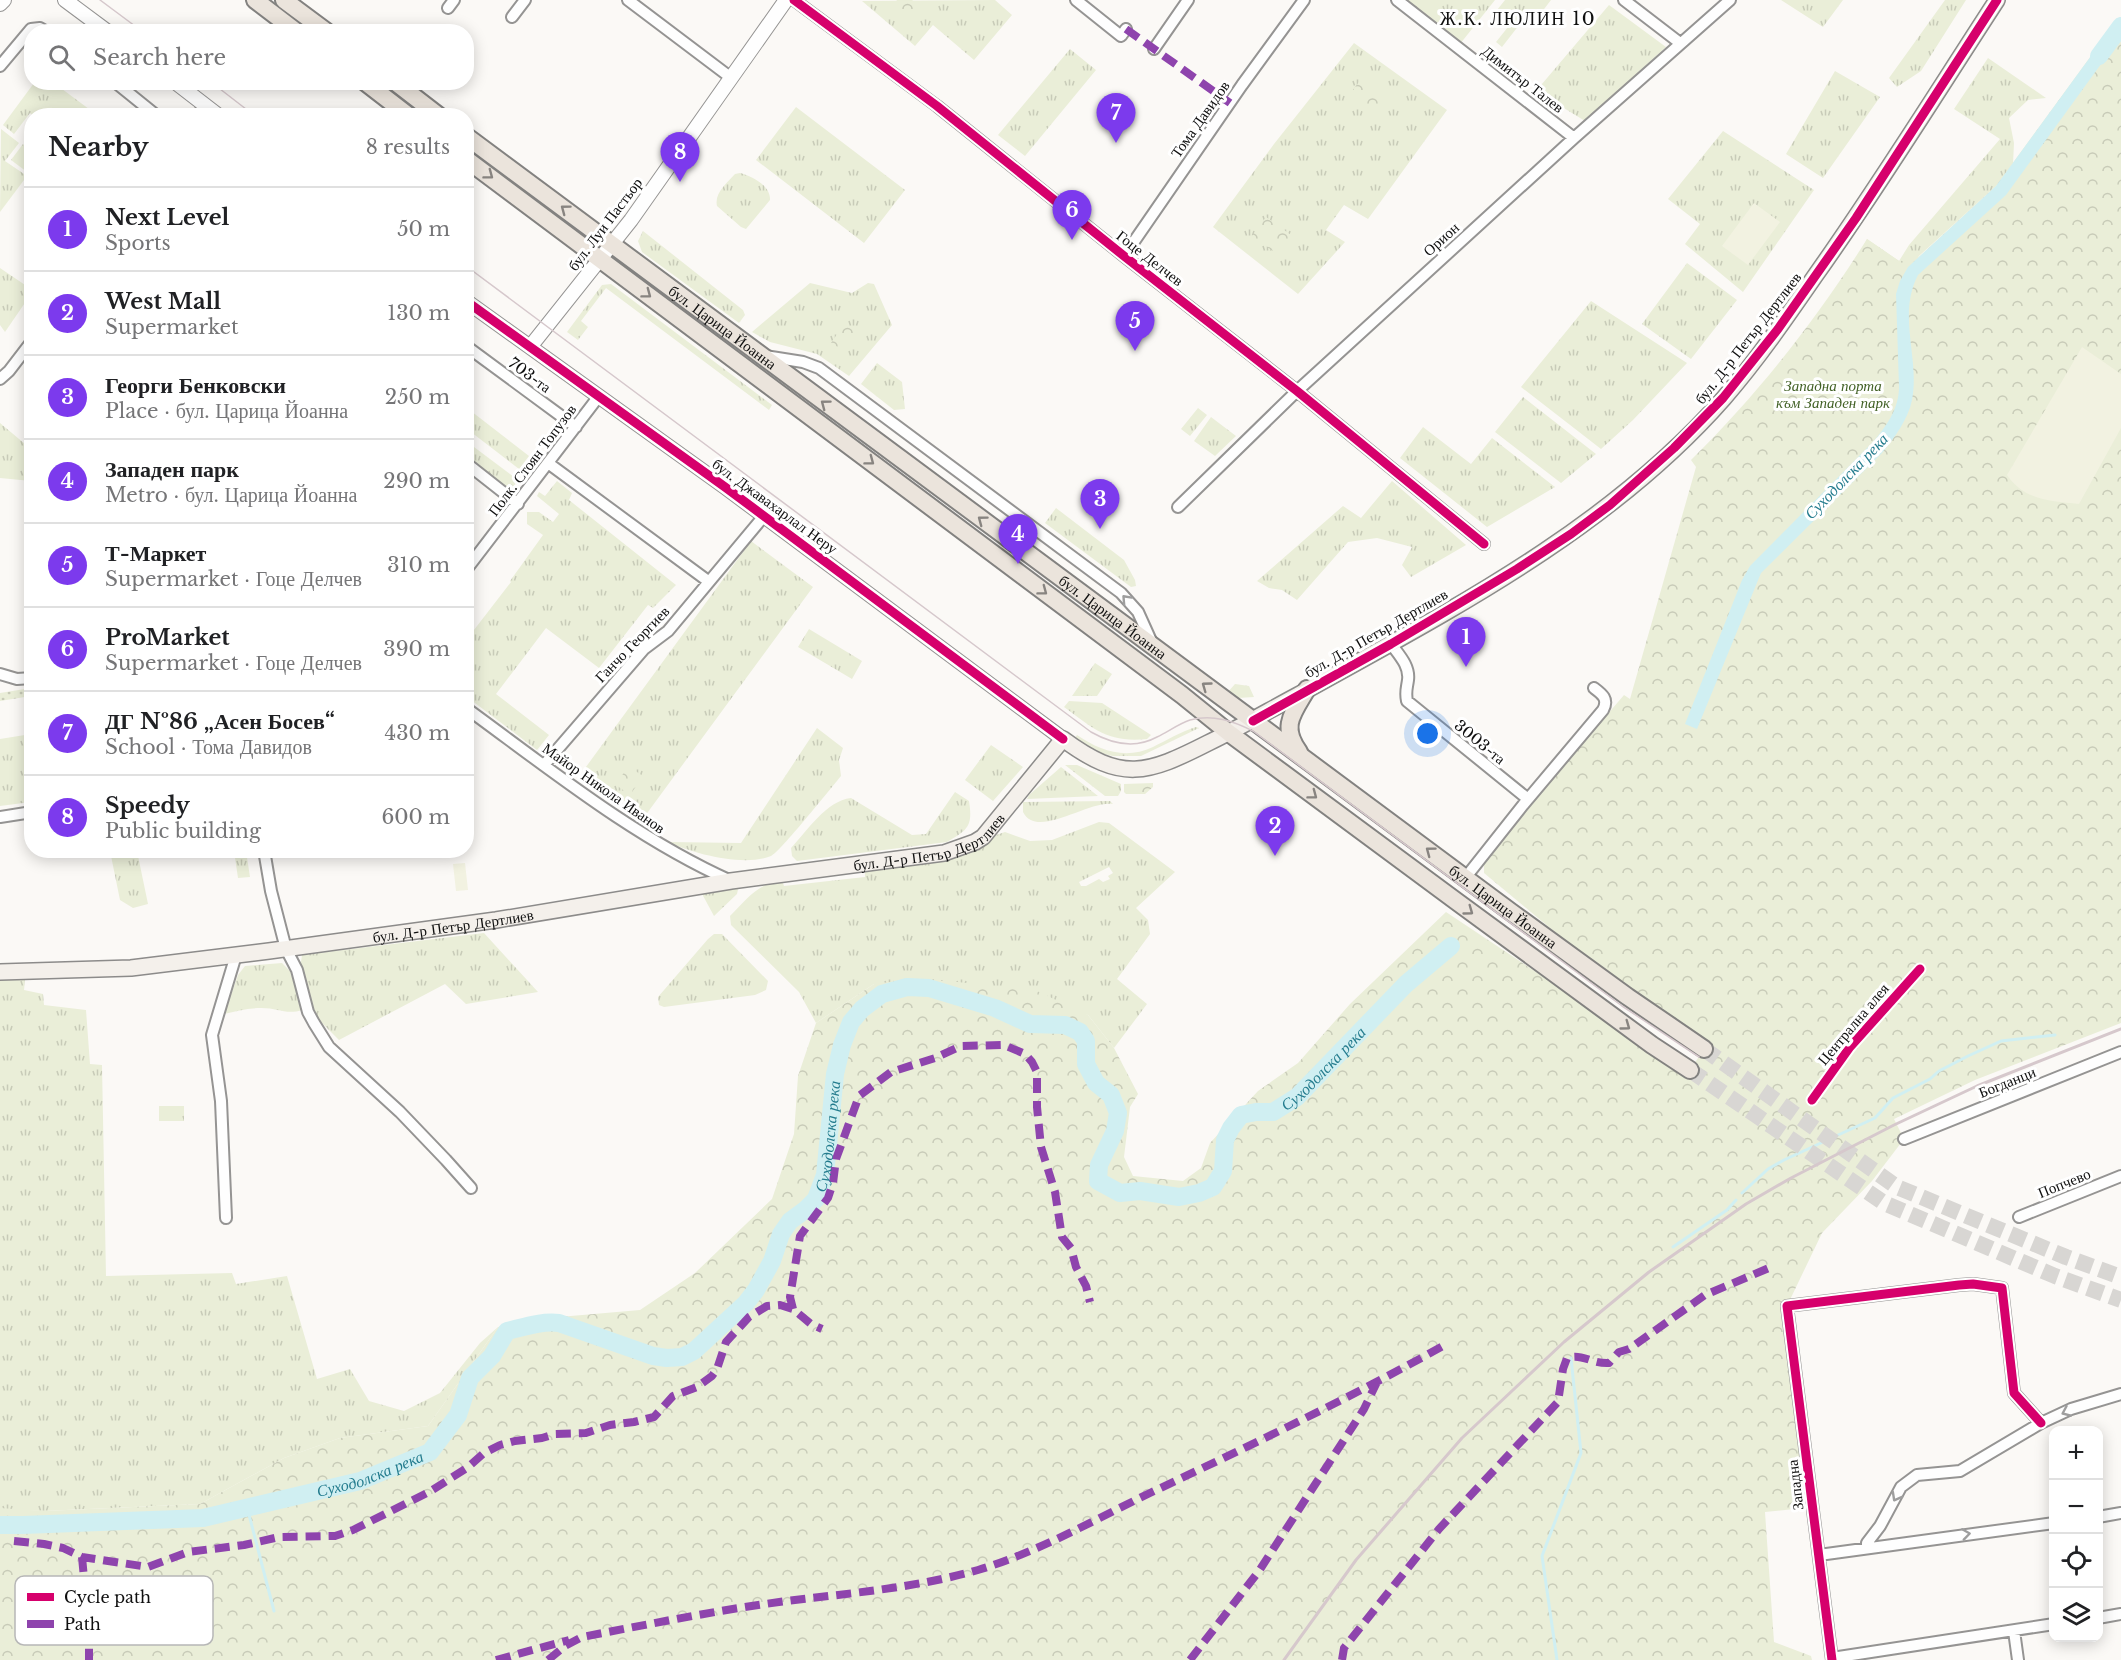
<!DOCTYPE html>
<html lang="en">
<head>
<meta charset="utf-8">
<style>
  :root { --surface:#fff; --page:#f2f2f2; --text:#202124; --muted:#757577; --line:#e0e0e0; --accent:#7c3aed }
  body { margin:0; font-family:"Libre Baskerville",serif; background:var(--page); color:var(--text) }
  .controls { position:absolute; right:18px; bottom:18px; display:grid; overflow:hidden; border-radius:12px; box-shadow:0 3px 15px #0003 }
  .controls button { width:54px; height:54px; display:grid; place-items:center; padding:0; border:0; border-bottom:2px solid var(--line); background:var(--surface); color:var(--text); font:30px sans-serif }
  .you { position:absolute; left:1428px; top:734px; width:21px; height:21px; margin:-15px; border:4px solid #fff; border-radius:50%; background:#1a73e8; box-shadow:0 0 0 9px #1a73e833 }
  .badge { display:grid; place-items:center; width:39px; height:39px; border-radius:50%; background:var(--accent); color:#fff; font-size:20px; font-weight:700 }
  .pin { position:absolute; translate:-50% -50px; filter:drop-shadow(0 2px 3px #0008) }
  .pin::after { content:''; position:absolute; top:32px; width:21px; height:18px; background:inherit; clip-path:polygon(0 0,100% 0,50% 100%) }
  .list { margin:0; padding:0; list-style:none }
  h2 { display:flex; justify-content:space-between; align-items:center; height:78px; margin:0; padding:0 24px; font-size:26px }
  h2 small { font-size:20px; font-weight:400; color:var(--muted) }
  .list li { display:grid; grid-template-columns:39px 1fr auto; gap:18px; align-items:center; box-sizing:border-box; height:84px; padding:0 24px; border-top:2px solid var(--line) }
  .list b { display:block; font-size:22px; white-space:nowrap }
  .list p { margin:0; font-size:20px; white-space:nowrap; color:var(--muted) }
  .list em { font-size:20px; font-style:normal; color:var(--muted) }
  .icon { flex:none; width:33px; height:33px; fill:none; stroke:currentColor; stroke-width:2; stroke-linecap:round; stroke-linejoin:round }
  .map { position:relative; flex:none; width:2121px; height:1660px; overflow:hidden }
  .search { position:absolute; background:var(--surface); box-shadow:0 3px 15px #0003; left:24px; top:24px; width:450px; height:66px; display:flex; align-items:center; gap:15px; box-sizing:border-box; padding:0 21px; border-radius:24px; color:var(--muted); font-size:22px }
  .panel { position:absolute; background:var(--surface); box-shadow:0 3px 15px #0003; left:24px; top:108px; width:450px; height:750px; border-radius:24px }
  .map>svg:first-child { display:block }
</style>
</head>
<body>
<div class="map">
<svg width="2121" height="1660" viewBox="0 0 2121 1660">
  <defs>
    <pattern id="grass-tufts" width="24" height="20" patternUnits="userSpaceOnUse" patternTransform="scale(1.5)"><rect width="24" height="20" fill="#eaeed8"/><path d="M3 7l-1-3M5 7V3M7 7l1-3M15 17l-1-3M17 17v-4M19 17l1-3" fill="none" stroke="#c8cbb8"/></pattern>
    <pattern id="park-crowns" width="20" height="18" patternUnits="userSpaceOnUse" patternTransform="scale(1.5)"><rect width="20" height="18" fill="#eaeed8"/><path d="M2 6a3 3 0 1 1 6 0M12 15a3 3 0 1 1 6 0" fill="none" stroke="#c8cbb8"/></pattern>
    <pattern id="garden-dots" width="8" height="8" patternUnits="userSpaceOnUse" patternTransform="scale(1.5)"><rect width="8" height="8" fill="#eaeed8"/><path d="M2 2h.1M6 6h.1" fill="none" stroke="#c8cbb8" stroke-width="1.8" stroke-linecap="round"/></pattern>
  </defs>
  <rect width="100%" height="100%" fill="#fbf9f6"/>
  <path fill="url(#grass-tufts)" fill-rule="evenodd" d="M995,0L1012,15L974,60L933,25L915,46L862,1Z
    M1403,0H1495L1460,44Z
    M1505,0H1551L1538,17L1530,11L1502,47L1496,42L1512,22L1497,10Z
    M1759,0H1843L1823,27L1781,0Z
    M1945,0H1966L1921,71L1897,87L1889,78Z
    M1609,5L1666,47L1585,121L1536,91Z
    M1354,43L1447,110L1368,219L1344,205L1326,230L1345,242L1298,294L1213,227L1274,144Z
    M1070,49L1096,70L1025,156L998,135Z
    M1988,58L2046,98L2028,100L2009,118L2014,143L2013,164L1996,186L1919,256L1640,709L1867,239L1899,261L1909,245L2000,139L1954,109Z
    M1835,71L1880,97L1823,178L1786,154Z
    M34,83H54L97,115L33,116L30,113L14,134L3,125Z
    M796,107L905,190L864,243L756,160Z
    M1,129L19,143L5,161L27,176L0,212Z
    M1723,131L1814,190L1743,292L1685,244L1700,224L1668,199Z
    M23,144L31,151V175L11,160Z
    M740,173C752,176 771,186 770,200L746,229L741,227L717,206C714,193 727,183 735,174Z
    M643,231L743,310L745,315L739,323L642,252L638,241Z
    M1687,263L1737,300L1691,359L1642,324Z
    M0,268L31,289V294L5,332L0,325Z
    M810,283L852,293L868,283L874,284L892,325L849,376L817,354L770,342L752,332Z
    M611,284L772,405L769,410L606,288L581,321L588,327L578,340L567,332L602,285Z
    M1591,301L1687,363L1633,420L1601,449L1521,387Z
    M877,363L902,382L905,409L894,410L861,384Z
    M1523,397L1596,454L1561,483L1495,432Z
    M467,408L529,456L519,469L467,429Z
    M1198,408L1207,415L1190,436L1181,429Z
    M1211,417L1236,436L1215,456L1194,441Z
    M0,423L31,449V481L0,478Z
    M1423,427L1471,464L1492,438L1555,487L1487,527L1400,458Z
    M466,441L518,480L511,490L467,457Z
    M557,481L572,493L569,500L676,585L653,608L648,605L599,668L546,628L496,694L549,735L537,750L467,697V639L511,582L510,581L543,535L527,524V512H539L553,522L559,514L537,496L539,492L545,496Z
    M1392,481L1466,545L1411,577L1402,565L1412,547L1377,538L1348,542L1297,600L1282,590L1269,588L1257,581L1343,506L1361,518Z
    M1056,508L1124,560L1135,580L1136,586L1131,587L1045,523Z
    M751,541L813,587L645,816L583,771Z
    M809,629L862,661L852,679L798,647Z
    M1095,663L1112,674L1097,696H1072Z
    M1235,684L1249,686L1254,697L1238,698L1227,693Z
    M1069,701L1102,703L1151,735L1147,739C1108,743 1094,729 1064,707Z
    M1196,727L1199,728L1141,756H1113L1100,753L1086,746L1075,738L1077,735C1100,751 1126,760 1153,747C1167,740 1180,732 1196,727Z
    M817,728L843,748L839,760L841,776C831,788 780,852 771,856C744,867 694,854 668,842L741,843Z
    M31,734V802L0,806V739Z
    M991,745L1023,767L993,801L965,780Z
    M1065,765H1077L1121,784V791L1118,796H1105Z
    M1061,767L1098,796L1027,799L1029,795Z
    M955,792L969,801C973,826 968,830 947,842L797,861L792,856L791,848C808,830 826,801 851,798L912,835L926,834Z
    M1110,801L1113,804C1088,800 1037,840 1023,812V802Z
    M1099,822L1109,823L1175,872L1136,908L1148,920L1150,934L1117,979L1147,1004L1114,1048L1088,1015L874,984L816,1023L799,992L731,925L730,916C748,898 757,884 782,880L784,886L865,877V871L944,861L979,849L996,835L1005,832L1030,841L1052,840ZM1109,867L1113,873L1108,876L1110,879L1103,882L1099,879L1086,886H1081L1079,882Z
    M110,851H137L148,904L133,908L120,900Z
    M234,851H246L250,877L238,878Z
    M739,885L737,894L714,916L701,892Z
    M484,933L538,992L466,1004L445,984L339,1040L311,1012L300,969L302,955Z
    M714,934H722L768,981L766,990L755,995L664,1007L659,1005L658,997L708,939Z
    M282,963L293,974L303,1010C285,1015 279,1008 261,1008C248,1008 236,1011 224,1014L238,975L245,966Z
    M0,979L25,980L24,990L43,994L44,1005L86,1010L90,1064L102,1065L106,1276L232,1273L236,1284L287,1276L317,1379L350,1369L369,1401L404,1411L440,1393L480,1343L498,1327L428,1426L340,1438L284,1458L200,1504L44,1511L13,1510L0,1518Z
    M159,1106H184V1121H159Z"/>
  <path fill="url(#park-crowns)" d="M897,0H912L922,8L913,19L894,4Z
    M2121,26V1023L1975,1080L1894,1119L1904,1139L1872,1181L1822,1233L1787,1306L1813,1507L1765,1512L1774,1642L1811,1656L1812,1660H0V1508L44,1511L200,1504L284,1458L340,1438L428,1426L498,1327L536,1319L640,1310L695,1273L772,1199L794,1134L798,1076L816,1023L874,984L922,978L1037,991L1088,1015L1114,1048L1138,1094L1130,1107L1124,1157L1133,1176L1183,1181L1201,1168L1210,1143L1258,1091L1298,1063L1350,1004L1446,912L1688,1073L1704,1049L1592,963L1484,873V863L1539,794L1624,695L1630,699L1696,467L1691,460C1758,394 1817,319 1867,239L1908,267L1996,186L2107,34L2112,38Z
    M1362,78L1386,96L1370,117L1346,99Z
    M1266,217L1291,235L1277,254L1252,236Z
    M844,324L860,334L847,353L831,343Z
    M628,766L643,776L630,795L616,785Z
    M1153,783V787L1145,794H1126L1124,792V784Z"/>
  <path fill="url(#garden-dots)" d="M31,688V696L0,701V693Z"/>
  <path fill="#f2f2e1" d="M1754,203L1780,222L1748,265L1722,246Z
    M2082,347L2121,374V428L2079,504C2051,501 2025,501 2007,475Z
    M465,863L468,890L456,891L453,864Z"/>
  <path fill="#d0eff2" d="M2107,34L2117,42L2006,195L1918,275C1897,315 1920,359 1912,400C1908,420 1894,438 1882,453L1761,573L1697,729L1685,724L1742,580L1750,566L1872,443C1886,427 1899,409 1899,387L1896,294L1900,281L1908,267L1996,186Z"/>
  <g fill="none" stroke-linecap="round" stroke-linejoin="round">
    <path stroke="#d0eff2" stroke-width="3" d="M1742,1193L1768,1169L1784,1160L1875,1118L1893,1098L1930,1079L1939,1071L1968,1056L2001,1041L2055,1035
      M1673,1247L1727,1210L1736,1200
      M247,1507L274,1611
      M1557,1660L1542,1556L1581,1453L1571,1358"/>
    <g stroke="#d0eff2" stroke-width="18">
      <path d="M2099,56L2121,26"/>
      <path id="s1" d="M0,1525H23L203,1518L360,1481L430,1452L458,1415L470,1378L492,1356L507,1331C524,1327 541,1321 559,1323L653,1356L667,1358L682,1357L694,1351L746,1303L756,1290L772,1261L781,1234L790,1221L805,1210L816,1199L825,1175L835,1074L842,1045L851,1022L862,1009L882,994L907,987L929,988L995,1008L1030,1024L1065,1025L1080,1032L1086,1041V1064L1096,1083L1111,1095L1118,1113L1115,1131L1099,1165L1098,1181L1120,1193L1140,1191L1179,1197L1199,1193L1213,1187L1223,1171L1225,1140L1231,1128L1241,1115L1256,1112H1273L1297,1097L1406,984L1451,946"/>
    </g>
    <path stroke="#d8d6d3" stroke-width="16" stroke-dasharray="16 8" stroke-linecap="butt" d="M1704,1049L1897,1187L2066,1257L2121,1277
      M1690,1070L1884,1203L2055,1276L2121,1300"/>
    <g stroke="#959493" stroke-width="14">
      <path id="minor" d="M628,0L730,77
        M794,0L937,106L1124,256L1297,391L1484,544
        M1076,0L1121,36L1126,29
        M1397,0L1574,138
        M1624,0L1680,43
        M448,8L454,0
        M512,17L525,0
        M1154,49L1188,0
        M0,66L31,29L40,28L47,32
        M115,82L157,116
        M197,116L205,105
        M1124,256L1242,85L1304,0
        M466,346L576,427
        M765,356L803,362L819,368L1121,593L1138,612L1152,643
        M0,379L9,371L32,341
        M466,463L518,504
        M548,463L708,581
        M1178,507L1297,391L1574,138L1730,0
        M466,570L599,396
        M1391,644C1399,655 1410,666 1408,680C1407,688 1405,692 1407,701L1528,799
        M0,674L17,679L32,678
        M466,708C551,770 635,838 731,881
        M544,765L644,649L668,631L764,516
        M0,817L32,812
        M264,850L271,891L286,949L297,970L308,1012L314,1023L329,1047L400,1112L446,1160L471,1188
        M1466,877L1523,805L1603,710C1609,699 1602,694 1594,688
        M1904,1139L2121,1052
        M2019,1217L2121,1176
        M226,1218L221,1101L212,1035L236,955
        M2098,1517L2121,1513
        M1867,1548V1543L1880,1526L1901,1487L1917,1475L1960,1471L2041,1423L2071,1409L2121,1394
        M1819,1555L2054,1523
        M2098,1618L2121,1614
        M2014,1631L2018,1660
        M1832,1658L2054,1624
        M1832,1660L1787,1306L1959,1285L1973,1284L2002,1288L2014,1393L2041,1423"/>
    </g>
    <g stroke="#959493" stroke-width="16">
      <path id="tertiary" d="M65,0L108,32
        M0,4L4,0
        M175,82L219,116
        M466,301L725,487L1063,739
        M530,347L631,220L786,0"/>
    </g>
    <g stroke="#8c8b8a" stroke-width="18">
      <g id="secondary">
        <path id="s2" d="M0,972L131,968L269,951L496,920L731,881L944,853L975,842L983,837L1063,739C1122,783 1147,774 1208,743C1239,728 1268,711 1298,695C1449,611 1608,530 1724,398C1757,360 1786,318 1815,276C1879,186 1937,92 1997,0"/>
      </g>
    </g>
    <g stroke="#838280" stroke-width="20">
      <g id="primary">
        <path d="M255,0L297,32"/>
        <path d="M284,0L327,32"/>
        <path d="M365,82L409,116"/>
        <path d="M395,82L439,116"/>
        <path id="s3" d="M466,136L1511,912L1628,997L1704,1049"/>
        <path d="M466,159L1182,695L1229,733L1456,901L1652,1045L1690,1070"/>
        <path d="M1299,752C1280,726 1293,713 1307,689"/>
      </g>
    </g>
    <use href="#minor" stroke="#fefefe" stroke-width="10"/>
    <use href="#tertiary" stroke="#fefefe" stroke-width="14"/>
    <use href="#secondary" stroke="#f4f0eb" stroke-width="15"/>
    <use href="#primary" stroke="#ebe4dc" stroke-width="16"/>
    <path stroke="#d6c8cc" stroke-width="1.5" d="M100,0L143,32
      M211,82L255,116
      M466,266L1091,732C1112,744 1135,749 1157,737C1168,732 1178,724 1190,720C1213,714 1233,721 1253,731L1622,1006L1699,1057"/>
    <path stroke="#d6c8cc" stroke-width="3" d="M1284,1660L1356,1560L1462,1438L1564,1342L1649,1272L1746,1204L1791,1178L1894,1125L1977,1086L2121,1029"/>
    <path stroke="#8e44ad" stroke-width="8" stroke-dasharray="15 8" stroke-linecap="butt" d="M1126,29L1230,103
      M793,1309L790,1297L800,1236L828,1198L833,1183L836,1159L859,1096L891,1072L935,1058L961,1046L1004,1045L1025,1054L1032,1062L1037,1072V1107L1041,1147L1055,1192L1062,1237L1071,1248L1076,1267L1086,1286L1090,1302
      M14,1541L44,1544L63,1548L82,1557L148,1567L188,1552L244,1545L279,1537L335,1536L353,1530L429,1492L467,1468L484,1453L500,1445L515,1441L542,1438L555,1434L586,1433L610,1425L634,1422L654,1417L673,1396L697,1387L712,1376L717,1369L726,1342L749,1317L767,1306L780,1305L793,1309L811,1324L822,1329
      M82,1557L89,1631V1660
      M496,1660L569,1640
      M548,1660L565,1646L582,1637C650,1624 718,1610 787,1601C851,1593 915,1588 978,1570C1038,1552 1094,1520 1150,1493C1249,1446 1348,1399 1443,1346
      M1190,1660L1259,1571L1364,1409L1377,1382
      M1342,1660L1344,1648L1439,1529L1558,1402L1563,1369L1567,1358C1583,1353 1591,1364 1609,1363L1619,1352L1629,1349L1705,1295L1769,1268"/>
    <g stroke="#fff" stroke-width="13">
      <path id="cycleway" d="M794,0L937,106L1124,256L1297,391L1484,544
        M466,301L725,487L1063,739
        M1253,721L1391,644L1517,569L1571,534L1610,505L1674,448L1723,398L1778,329L1856,218L1997,0
        M1812,1100L1850,1047L1920,969
        M1832,1660L1787,1306L1959,1285L1973,1284L2002,1288L2014,1393L2041,1423"/>
    </g>
    <use href="#cycleway" stroke="#d6006c" stroke-width="9"/>
  </g>
  <defs><path id="oneway-chevron" d="M-2-3.5L2.5 0L-2 3.5" fill="none" stroke-width="1.6" stroke-linecap="round" stroke-linejoin="round" transform="scale(1.5)"/></defs>
  <g stroke="#888480">
    <use href="#oneway-chevron" transform="translate(489 175) rotate(37)"/>
    <use href="#oneway-chevron" transform="translate(565 209) rotate(-143)"/>
    <use href="#oneway-chevron" transform="translate(647 294) rotate(37)"/>
    <use href="#oneway-chevron" transform="translate(825 404) rotate(-143)"/>
    <use href="#oneway-chevron" transform="translate(870 461) rotate(37)"/>
    <use href="#oneway-chevron" transform="translate(982 520) rotate(-143)"/>
    <use href="#oneway-chevron" transform="translate(1043 591) rotate(37)"/>
    <use href="#oneway-chevron" transform="translate(1206 686) rotate(-144)"/>
    <use href="#oneway-chevron" transform="translate(1313 795) rotate(37)"/>
    <use href="#oneway-chevron" transform="translate(1430 851) rotate(-143)"/>
    <use href="#oneway-chevron" transform="translate(1469 911) rotate(36)"/>
    <use href="#oneway-chevron" transform="translate(1626 1026) rotate(36)"/>
  </g>
  <g stroke="#9e9e9e">
    <use href="#oneway-chevron" transform="translate(1126 599) rotate(-133)"/>
    <use href="#oneway-chevron" transform="translate(2066 1412) rotate(156)"/>
    <use href="#oneway-chevron" transform="translate(1896 1497) rotate(119)"/>
    <use href="#oneway-chevron" transform="translate(1966 1534) rotate(-8)"/>
  </g>
  <g text-anchor="middle" dominant-baseline="central" stroke-width="6" stroke-linejoin="round" paint-order="stroke">
    <g font-size="15" fill="#0f0f0f" stroke="#fff">
      <text transform="translate(1523 79) rotate(38)">Димитър Талев</text>
      <text transform="translate(1200 119) rotate(-55)">Тома Давидов</text>
      <text transform="translate(605 224) rotate(-53)">бул. Луи Пастьор</text>
      <text transform="translate(1441 239) rotate(-42)">Орион</text>
      <text transform="translate(1150 258) rotate(38)">Гоце Делчев</text>
      <text stroke="none"><textPath href="#s3" startOffset="320">бул. Царица Йоанна</textPath></text>
      <text transform="translate(1748 338) rotate(-52)">бул. Д-р Петър Дертлиев</text>
      <text transform="translate(530 375) rotate(36)">703-та</text>
      <text transform="translate(532 460) rotate(-53)">Полк. Стоян Топузов</text>
      <text transform="translate(775 506) rotate(36)">бул. Джавахарлал Неру</text>
      <text stroke="none"><textPath href="#s3" startOffset="806">бул. Царица Йоанна</textPath></text>
      <text transform="translate(1376 633) rotate(-30)">бул. Д-р Петър Дертлиев</text>
      <text transform="translate(632 644) rotate(-46)">Ганчо Георгиев</text>
      <text transform="translate(1480 742) rotate(39)">3003-та</text>
      <text transform="translate(604 788) rotate(35)">Майор Никола Иванов</text>
      <text stroke="none"><textPath href="#s2" startOffset="942">бул. Д-р Петър Дертлиев</textPath></text>
      <text stroke="none"><textPath href="#s3" startOffset="1292">бул. Царица Йоанна</textPath></text>
      <text stroke="none"><textPath href="#s2" startOffset="456">бул. Д-р Петър Дертлиев</textPath></text>
      <text transform="translate(1853 1024) rotate(-50)">Централна алея</text>
      <text transform="translate(2007 1082) rotate(-22)">Богданци</text>
      <text transform="translate(2064 1183) rotate(-22)">Попчево</text>
      <text transform="translate(1795 1485) rotate(-97)">Западна</text>
    </g>
    <g font-size="15" font-style="italic" fill="#426126" stroke="#fff">
      <text x="1833" y="385">Западна порта<tspan x="1833" dy="17">към Западен парк</tspan></text>
    </g>
    <g font-size="16" font-style="italic" fill="#247c8e" stroke="#fff">
      <text transform="translate(1846 476) rotate(-46)">Суходолска река</text>
      <text stroke="none"><textPath href="#s1" startOffset="1875">Суходолска река</textPath></text>
      <text stroke="none"><textPath href="#s1" startOffset="1044">Суходолска река</textPath></text>
      <text stroke="none"><textPath href="#s1" startOffset="376">Суходолска река</textPath></text>
    </g>
    <g font-size="18" letter-spacing="1.5" fill="#0f0f0f" stroke="#fff">
      <text x="1518" y="19">Ж.К. ЛЮЛИН 10</text>
    </g>
  </g>
  <rect x="15" y="1576" width="198" height="69" rx="9" fill="#fff" stroke="#b7b7b7" stroke-width="1.5"/>
  <rect x="27" y="1593" width="27" height="8" fill="#d6006c"/>
  <rect x="27" y="1620" width="27" height="8" fill="#8e44ad"/>
  <g font-size="16" fill="#0f0f0f">
    <text x="64" y="1603">Cycle path</text>
    <text x="64" y="1630">Path</text>
  </g>
</svg>
<div class="controls">
<button>+</button>
<button>−</button>
<button><svg class="icon" aria-label="locate" viewBox="0 0 24 24"><circle cx="12" cy="12" r="6"/><path d="M12 2v4M12 18v4M2 12h4M18 12h4"/></svg></button>
<button><svg class="icon" aria-label="layers" viewBox="0 0 24 24"><path d="M12 4l9 5-9 5-9-5zM3 14l9 5 9-5"/></svg></button>
</div>
<div class="you"></div>
<div class="pin badge" style="left:1466px;top:667px">1</div>
<div class="pin badge" style="left:1275px;top:856px">2</div>
<div class="pin badge" style="left:1100px;top:529px">3</div>
<div class="pin badge" style="left:1018px;top:564px">4</div>
<div class="pin badge" style="left:1135px;top:351px">5</div>
<div class="pin badge" style="left:1072px;top:240px">6</div>
<div class="pin badge" style="left:1116px;top:143px">7</div>
<div class="pin badge" style="left:680px;top:182px">8</div>
<div class="search"><svg class="icon" aria-label="search" viewBox="0 0 24 24"><circle cx="10" cy="10" r="6"/><path d="M15 15l6 6"/></svg>Search here</div>
<section class="panel">
<h2>Nearby<small>8 results</small></h2>
<ul class="list">
<li><span class="badge">1</span><div><b>Next Level</b><p>Sports</p></div><em>50 m</em></li>
<li><span class="badge">2</span><div><b>West Mall</b><p>Supermarket</p></div><em>130 m</em></li>
<li><span class="badge">3</span><div><b>Георги Бенковски</b><p>Place · бул. Царица Йоанна</p></div><em>250 m</em></li>
<li><span class="badge">4</span><div><b>Западен парк</b><p>Metro · бул. Царица Йоанна</p></div><em>290 m</em></li>
<li><span class="badge">5</span><div><b>Т-Маркет</b><p>Supermarket · Гоце Делчев</p></div><em>310 m</em></li>
<li><span class="badge">6</span><div><b>ProMarket</b><p>Supermarket · Гоце Делчев</p></div><em>390 m</em></li>
<li><span class="badge">7</span><div><b>ДГ №86 „Асен Босев“</b><p>School · Тома Давидов</p></div><em>430 m</em></li>
<li><span class="badge">8</span><div><b>Speedy</b><p>Public building</p></div><em>600 m</em></li>
</ul>
</section>
</div>
</body>
</html>
